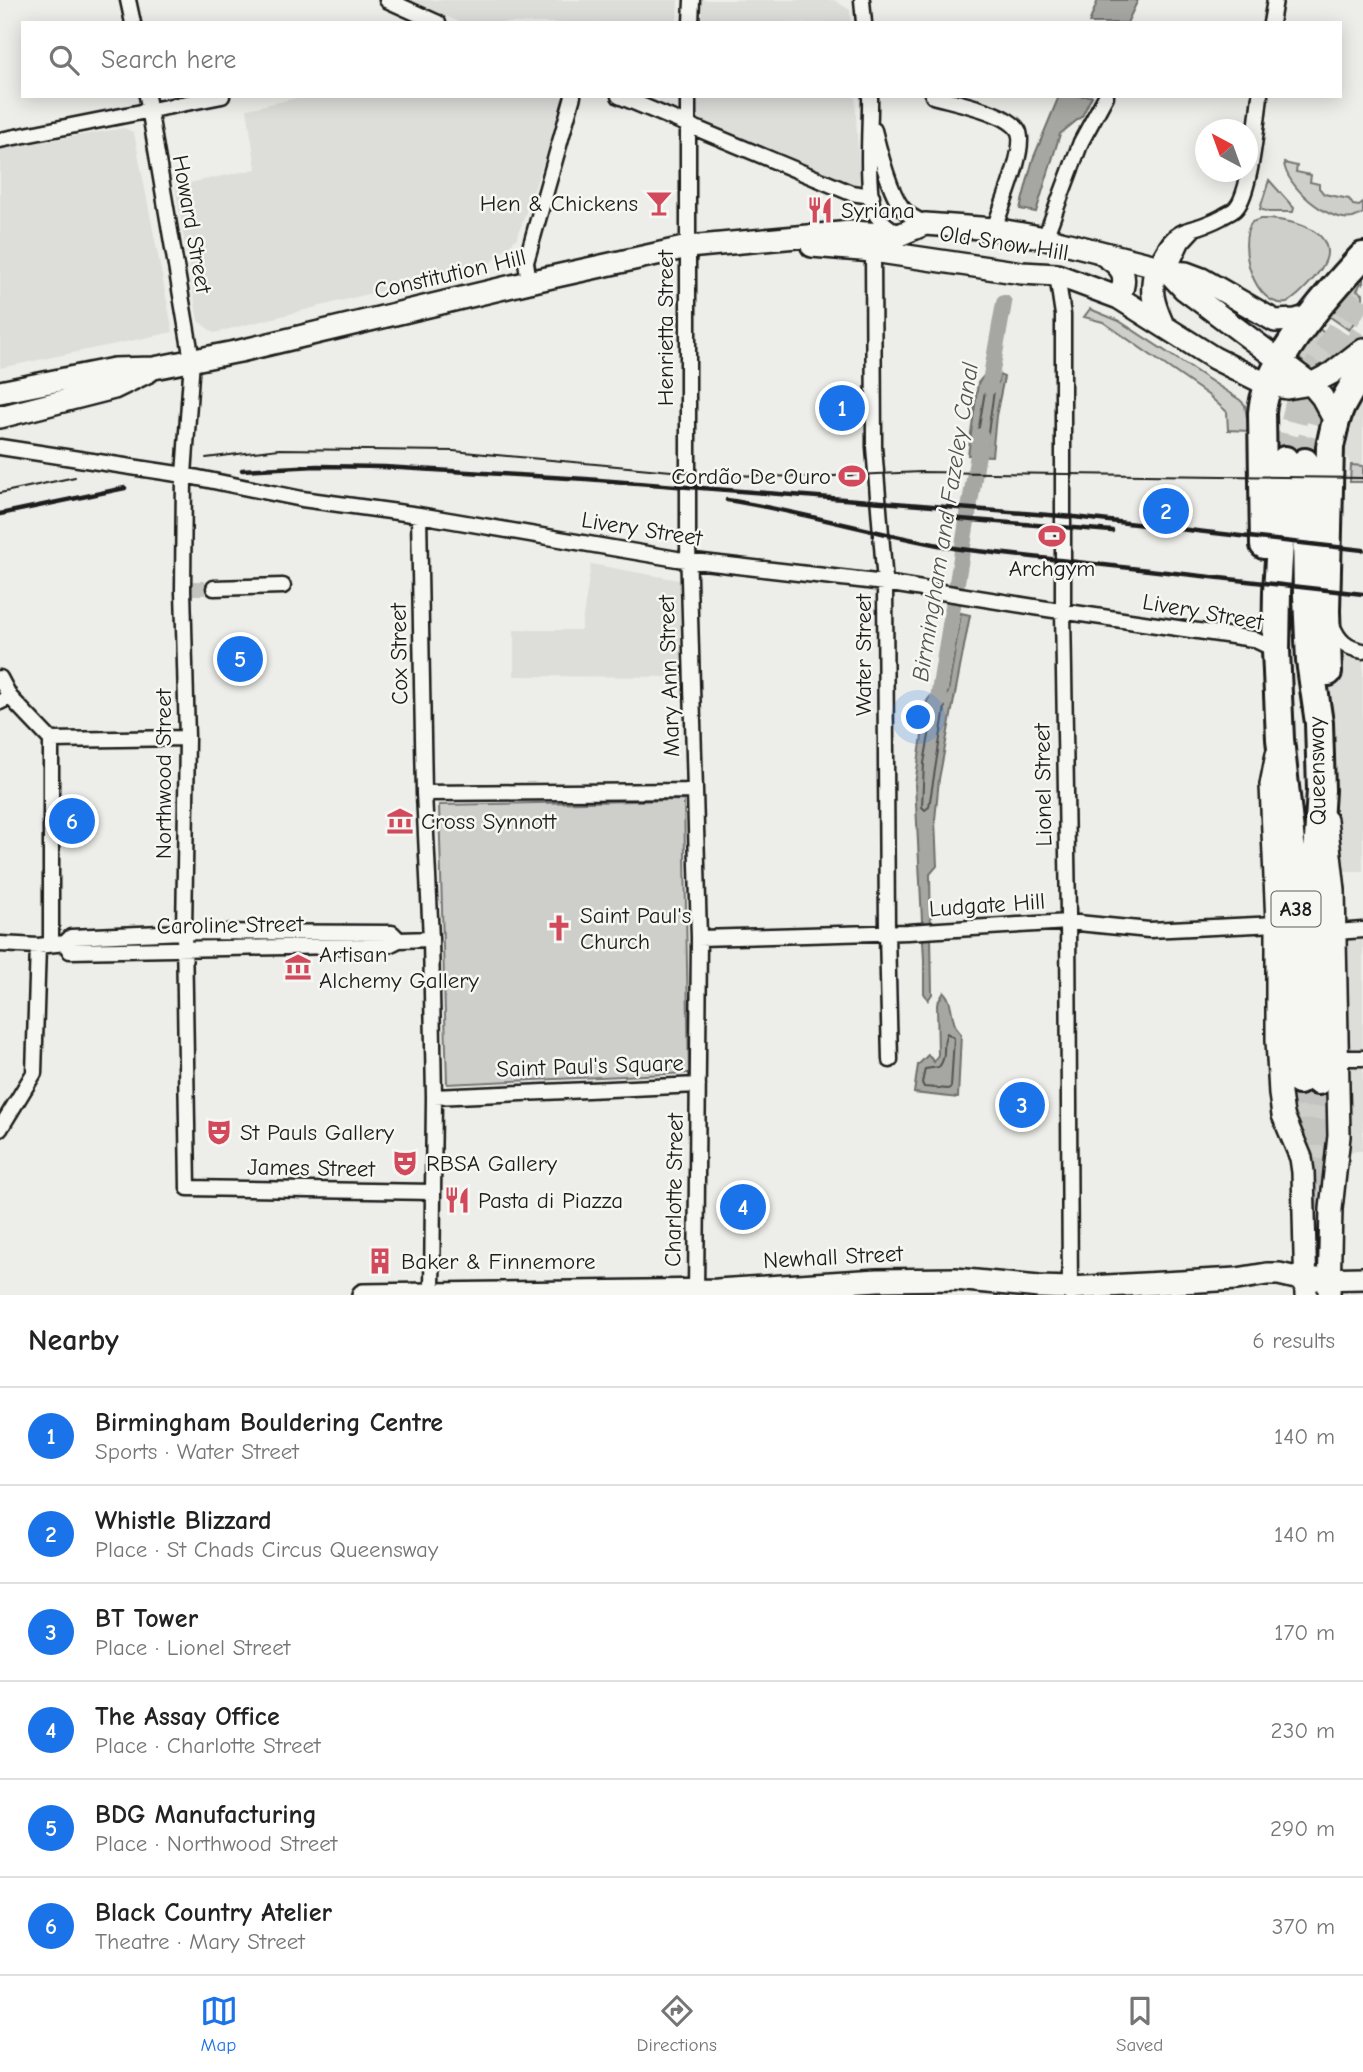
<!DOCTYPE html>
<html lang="en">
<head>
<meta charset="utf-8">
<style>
  :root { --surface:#fff; --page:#f2f2f2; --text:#222; --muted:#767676; --line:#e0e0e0; --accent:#1a73e8 }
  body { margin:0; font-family:"Comic Neue",sans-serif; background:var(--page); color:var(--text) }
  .compass { position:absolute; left:1195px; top:119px; width:63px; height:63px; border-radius:50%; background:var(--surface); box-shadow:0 4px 18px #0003; rotate:319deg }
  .you { position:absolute; left:919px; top:718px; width:24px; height:24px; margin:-18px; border:5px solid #fff; border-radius:50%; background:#1a73e8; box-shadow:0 0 0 10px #1a73e833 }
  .badge { display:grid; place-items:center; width:46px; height:46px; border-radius:50%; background:var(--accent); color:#fff; font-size:23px; font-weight:700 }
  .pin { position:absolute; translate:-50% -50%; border:4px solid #fff; box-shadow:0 2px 7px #0006 }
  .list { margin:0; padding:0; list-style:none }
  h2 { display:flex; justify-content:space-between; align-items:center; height:91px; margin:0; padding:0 28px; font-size:30px }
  h2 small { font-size:23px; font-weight:400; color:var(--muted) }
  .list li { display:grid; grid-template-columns:46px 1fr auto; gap:21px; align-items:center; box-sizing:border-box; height:98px; padding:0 28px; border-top:2px solid var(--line) }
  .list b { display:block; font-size:26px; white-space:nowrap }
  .list p { margin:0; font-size:23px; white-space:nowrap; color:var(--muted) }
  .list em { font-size:23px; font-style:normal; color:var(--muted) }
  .icon { flex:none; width:38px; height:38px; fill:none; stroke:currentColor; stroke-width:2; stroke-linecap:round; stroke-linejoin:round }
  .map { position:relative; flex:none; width:1363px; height:1295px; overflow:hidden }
  .search { position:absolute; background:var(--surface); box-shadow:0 4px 18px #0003; left:21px; right:21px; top:21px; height:77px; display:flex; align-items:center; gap:18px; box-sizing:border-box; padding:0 24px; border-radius:0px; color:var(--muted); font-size:26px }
  .sheet { height:679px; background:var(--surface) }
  nav { display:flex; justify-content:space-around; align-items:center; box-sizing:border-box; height:98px; border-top:2px solid var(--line); background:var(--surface); font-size:19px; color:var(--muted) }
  nav a { display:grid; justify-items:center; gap:4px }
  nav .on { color:var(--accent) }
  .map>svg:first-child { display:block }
</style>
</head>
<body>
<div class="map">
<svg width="1363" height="1295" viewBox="0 0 1363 1295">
  <rect width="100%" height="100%" fill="#edede9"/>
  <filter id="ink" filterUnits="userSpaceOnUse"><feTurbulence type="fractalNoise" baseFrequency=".0143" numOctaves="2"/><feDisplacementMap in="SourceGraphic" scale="14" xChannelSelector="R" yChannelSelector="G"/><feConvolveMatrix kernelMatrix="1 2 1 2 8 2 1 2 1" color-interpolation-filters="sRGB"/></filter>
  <g filter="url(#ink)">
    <path fill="#ddddda" d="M411,0H678L677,23H461Z
      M702,0H834L850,10L851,23H701Z
      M306,96H561L564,103L517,238L490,263L214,333L198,321L175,186L256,169L247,109Z
      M697,96H855L860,189L696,118Z
      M124,128L134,133L173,332L0,368V149Z
      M1363,366V466L1351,465L1345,453L1330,447Z
      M591,564L679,580L682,677L514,676V630H581Z
      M1326,611L1338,639L1363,651V871H1333L1319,723L1329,691Z
      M1363,930V1151L1337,1152L1336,932Z"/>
    <path fill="#cececb" stroke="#757574" stroke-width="2" d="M1284,163L1297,166L1296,172L1311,175L1310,182L1319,184V188L1324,194L1349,199L1353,205L1359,206L1363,203V213C1360,215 1356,217 1353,218C1328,223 1286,186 1284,163Z
      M1269,180L1294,208L1293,212H1269L1260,209Z
      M1260,219C1279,218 1328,225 1327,253C1327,268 1300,295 1287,303C1254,309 1236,243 1252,222Z
      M1363,277V284L1361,283L1357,290L1363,294V308L1349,330L1329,316Z
      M1090,309L1119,321L1240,400L1245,405L1249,431L1228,430L1227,412L1208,395L1103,322L1084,317Z
      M1318,328L1346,350L1325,365L1312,371L1298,357Z
      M1351,465L1363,466V482H1350Z
      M684,800L689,1073L447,1084L439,805Z
      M1289,1086H1326L1328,1119L1318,1239H1315L1313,1190L1292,1106Z"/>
    <path fill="#a6a6a3" stroke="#6f6f6d" stroke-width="2" d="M1098,0H1138L1127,23H1089Z
      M1059,96H1092L1082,116L1060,134L1036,212L1020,209L1033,159Z
      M992,366L995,382L998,383L999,375L1004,377L996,416L992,456L968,455L978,383Z
      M961,613L970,615L939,779L935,820L937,866L930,874L932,994L928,1000L924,993V960L915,784L927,701L940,684L943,698L948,693Z
      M944,992C955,1004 949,1023 961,1034L958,1098L914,1093L918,1065L928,1055L934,1062L938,1055L937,1004Z"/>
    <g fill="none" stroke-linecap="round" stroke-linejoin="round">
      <path stroke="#535352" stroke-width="2" d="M986,385L994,391L986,446L980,449L976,445Z
        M935,702L943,704L945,707L929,807L925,810L922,807L924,763Z
        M947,1033L954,1038L951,1087L948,1089L924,1087L922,1083L925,1069L939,1067C948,1056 941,1044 947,1033Z"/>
      <path stroke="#a6a6a3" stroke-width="16" d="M989,387L1004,303
        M937,704L981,436"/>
      <path stroke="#c3c3c0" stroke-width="14" stroke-dasharray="14 7" stroke-linecap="butt" d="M191,588H214"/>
      <path stroke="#c3c3c0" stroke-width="26" stroke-dasharray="26 13" stroke-linecap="butt" d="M1285,460L1300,395L1363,291
        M1305,462L1318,412L1363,334
        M1299,1081L1305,1168
        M1318,1081L1320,1286"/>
      <g stroke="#1c1c1c" stroke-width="19">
        <path id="street" d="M128,0L133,23
          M387,0L438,23
          M862,0L864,23
          M691,23L692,0
          M1271,23L1275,0
          M147,96L192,360L184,475L183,590L187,738L184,932L188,1188L433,1192
          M619,96L851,193L872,196
          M688,96V545L695,791
          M870,96C871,121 864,199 877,216C882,223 892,229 898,234
          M933,96C954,102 1007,112 1018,130C1028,146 1000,210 994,229
          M874,130C879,150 891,199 906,212C911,217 919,220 925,224
          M0,140L222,96
          M1045,238L1081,142L1106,96
          M873,251L874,447L885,583L887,933L890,1060
          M1156,266C1176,221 1185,237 1222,217C1226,214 1233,212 1236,208C1251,192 1257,120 1260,96
          M1168,272L1182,242L1194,229
          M1057,275L1063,315V611L1068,913L1070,1294
          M529,282L526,262L573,96
          M0,447L184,475L302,499L419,515L677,559L885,583L1047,609L1253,639L1276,650
          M419,515L424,793
          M214,588L283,586
          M1332,625C1339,641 1346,648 1363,651
          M0,678L10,697L0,702
          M10,697L51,740
          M51,740L187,738
          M1336,932L1363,930
          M699,938L908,932L1068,922L1149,930L1277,924
          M65,943L70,951L389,945L399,940L431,939
          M0,944L38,946L65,943L71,937L184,932L392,933L399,940
          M51,944V740
          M1336,1058H1363
          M434,1097L698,1085
          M0,1129L34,1073L38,946
          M432,1293L434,1097L431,939L424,793L695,791L699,938L696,1295"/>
      </g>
      <g stroke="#1c1c1c" stroke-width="26">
        <path id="secondary" d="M812,246L873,251L1022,273L1057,275L1119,298L1214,358L1268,385L1287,388L1311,384L1332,373L1363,349
          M1102,254C1123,267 1129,275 1119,298
          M1156,266C1150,291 1152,300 1162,323
          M1168,272L1186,273L1202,279L1275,321L1296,320L1312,315
          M0,392L114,369L154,368L240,351L529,282L688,247L851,232L899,235L925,224L994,229L1045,238L1156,266L1168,272L1184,289L1311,384L1322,397L1335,421
          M0,417L114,388L149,371
          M1277,754L1271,785L1277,924V1040L1280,1094L1283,1115L1301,1158L1303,1172L1306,1295
          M1326,820L1334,890L1339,1136L1331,1209L1329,1295
          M1315,1279L1363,1278
          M363,1295L717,1290L878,1280L955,1279L1039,1287L1070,1288L1237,1279L1267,1274H1279L1305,1280"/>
      </g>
      <g stroke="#1c1c1c" stroke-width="32">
        <path id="highway" d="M1285,460L1277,592L1276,650L1280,739L1296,890L1299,1081
          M1305,462L1307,596L1310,661L1319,723L1321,790L1315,889L1318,1081
          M1264,545L1262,413C1265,363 1329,292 1363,256
          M1328,672L1326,611L1330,447C1333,433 1335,420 1341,407C1348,393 1357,381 1363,366"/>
      </g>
      <use href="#street" stroke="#f6f6f2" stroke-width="14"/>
      <use href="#secondary" stroke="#f6f6f2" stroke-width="21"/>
      <use href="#highway" stroke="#f6f6f2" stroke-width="26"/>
      <path stroke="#1c1c1c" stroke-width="2" d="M206,458L279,449L453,451L704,474L761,476L812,477L921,472L1363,478
        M0,493L75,477"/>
      <path stroke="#1c1c1c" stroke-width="4.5" d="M242,470L317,466L384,467L586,479L1074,517L1363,550
        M727,500C805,512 882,536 960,549L1363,594
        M0,514L125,488
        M948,518L1112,531"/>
    </g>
  </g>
  <defs>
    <g id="bar-bare" transform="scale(2.1)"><path d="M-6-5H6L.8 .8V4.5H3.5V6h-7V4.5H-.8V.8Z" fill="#d1495b" stroke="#f6f6f2" stroke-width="2.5" paint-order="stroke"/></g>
    <g id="restaurant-bare" transform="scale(2.1)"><path d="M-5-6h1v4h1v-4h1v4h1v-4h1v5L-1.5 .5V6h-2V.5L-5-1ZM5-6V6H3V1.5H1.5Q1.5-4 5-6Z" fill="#d1495b" stroke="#f6f6f2" stroke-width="2.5" paint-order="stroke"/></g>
    <g id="stadium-bare" transform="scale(2.1)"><path d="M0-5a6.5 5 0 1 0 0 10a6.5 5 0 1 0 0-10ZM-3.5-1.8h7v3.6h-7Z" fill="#d1495b" stroke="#f6f6f2" stroke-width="2.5" paint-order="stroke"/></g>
    <g id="museum-bare" transform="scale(2.1)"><path d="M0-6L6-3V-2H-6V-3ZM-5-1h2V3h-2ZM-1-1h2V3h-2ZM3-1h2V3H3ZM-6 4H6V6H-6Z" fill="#d1495b" stroke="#f6f6f2" stroke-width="2.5" paint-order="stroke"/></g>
    <g id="church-bare" transform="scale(2.1)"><path d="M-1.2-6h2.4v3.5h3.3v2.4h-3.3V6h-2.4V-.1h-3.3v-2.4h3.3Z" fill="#d1495b" stroke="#f6f6f2" stroke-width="2.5" paint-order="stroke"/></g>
    <g id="theatre-bare" transform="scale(2.1)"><path d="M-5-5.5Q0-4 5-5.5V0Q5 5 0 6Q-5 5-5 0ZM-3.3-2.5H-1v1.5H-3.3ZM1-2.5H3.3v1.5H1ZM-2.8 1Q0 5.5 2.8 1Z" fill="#d1495b" stroke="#f6f6f2" stroke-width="2.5" paint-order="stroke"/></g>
    <g id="building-bare" transform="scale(2.1)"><path d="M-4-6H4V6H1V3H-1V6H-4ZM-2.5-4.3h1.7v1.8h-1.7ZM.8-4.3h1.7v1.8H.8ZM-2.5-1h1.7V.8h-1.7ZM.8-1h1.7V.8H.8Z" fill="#d1495b" stroke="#f6f6f2" stroke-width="2.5" paint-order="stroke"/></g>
  </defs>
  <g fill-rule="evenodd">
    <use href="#bar-bare" x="659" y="203"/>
    <use href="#restaurant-bare" x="820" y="210"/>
    <use href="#stadium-bare" x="852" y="476"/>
    <use href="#stadium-bare" x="1052" y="536"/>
    <use href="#museum-bare" x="400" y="821"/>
    <use href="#church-bare" x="559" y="928"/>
    <use href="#museum-bare" x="298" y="967"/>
    <use href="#theatre-bare" x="219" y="1132"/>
    <use href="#theatre-bare" x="405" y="1163"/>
    <use href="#restaurant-bare" x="457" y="1200"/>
    <use href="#building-bare" x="380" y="1261"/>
  </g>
  <g text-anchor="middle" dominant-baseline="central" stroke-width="5" stroke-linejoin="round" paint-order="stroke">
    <rect fill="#f6f6f2" stroke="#5d5d5c" stroke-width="2" x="1271.5" y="891.5" width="49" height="35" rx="5"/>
    <g font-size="21" font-weight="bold" fill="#1c1c1c">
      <text x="1296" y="909">A38</text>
    </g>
    <g font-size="23" fill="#1c1c1c" stroke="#f6f6f2" text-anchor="start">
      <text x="638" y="203" text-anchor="end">Hen &amp; Chickens</text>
      <text x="841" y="210">Syriana</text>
      <text x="831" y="476" text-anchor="end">Cordão De Ouro</text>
      <text x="1052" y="568" text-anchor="middle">Archgym</text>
      <text x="421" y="821">Cross Synnott</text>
      <text x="580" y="915">Saint Paul's<tspan x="580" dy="26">Church</tspan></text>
      <text x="319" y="954">Artisan<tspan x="319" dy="26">Alchemy Gallery</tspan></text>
      <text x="240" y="1132">St Pauls Gallery</text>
      <text x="426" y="1163">RBSA Gallery</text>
      <text x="478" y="1200">Pasta di Piazza</text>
      <text x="401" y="1261">Baker &amp; Finnemore</text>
    </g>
    <g font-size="23" fill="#1c1c1c" stroke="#f6f6f2">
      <text transform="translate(192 224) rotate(80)">Howard Street</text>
      <text transform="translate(1004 243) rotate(9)">Old Snow Hill</text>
      <text transform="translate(450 274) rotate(-13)">Constitution Hill</text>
      <text transform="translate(665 328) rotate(-90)">Henrietta Street</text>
      <text transform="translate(642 529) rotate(9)">Livery Street</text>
      <text transform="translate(1203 612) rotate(10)">Livery Street</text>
      <text transform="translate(399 654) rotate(-91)">Cox Street</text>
      <text transform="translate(863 655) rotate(-90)">Water Street</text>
      <text transform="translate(669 676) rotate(-92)">Mary Ann Street</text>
      <text transform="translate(1317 771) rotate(-91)">Queensway</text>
      <text transform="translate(163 774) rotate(-90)">Northwood Street</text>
      <text transform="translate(1043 785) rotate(-91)">Lionel Street</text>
      <text transform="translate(987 905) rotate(-4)">Ludgate Hill</text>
      <text transform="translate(230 925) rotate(-1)">Caroline Street</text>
      <text transform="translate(590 1066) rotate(-2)">Saint Paul's Square</text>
      <text transform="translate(311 1168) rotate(1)">James Street</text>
      <text transform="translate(674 1190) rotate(-89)">Charlotte Street</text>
      <text transform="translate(833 1257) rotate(-3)">Newhall Street</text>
    </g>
    <g font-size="24" font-style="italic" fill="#535352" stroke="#f6f6f2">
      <text transform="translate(945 522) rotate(-81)">Birmingham and Fazeley Canal</text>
    </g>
  </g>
</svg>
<svg class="compass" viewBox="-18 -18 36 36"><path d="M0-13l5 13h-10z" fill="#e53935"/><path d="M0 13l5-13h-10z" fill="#767676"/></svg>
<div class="you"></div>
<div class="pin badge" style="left:842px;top:408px">1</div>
<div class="pin badge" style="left:1166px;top:511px">2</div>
<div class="pin badge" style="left:1022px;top:1105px">3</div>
<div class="pin badge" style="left:743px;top:1207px">4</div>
<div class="pin badge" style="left:240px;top:659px">5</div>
<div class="pin badge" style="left:72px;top:821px">6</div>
<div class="search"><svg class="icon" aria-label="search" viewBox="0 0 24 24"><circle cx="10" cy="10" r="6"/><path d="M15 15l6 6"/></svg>Search here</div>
</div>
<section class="sheet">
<h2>Nearby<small>6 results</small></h2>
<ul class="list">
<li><span class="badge">1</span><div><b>Birmingham Bouldering Centre</b><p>Sports · Water Street</p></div><em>140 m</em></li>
<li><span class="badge">2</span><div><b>Whistle Blizzard</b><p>Place · St Chads Circus Queensway</p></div><em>140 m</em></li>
<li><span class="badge">3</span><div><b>BT Tower</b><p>Place · Lionel Street</p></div><em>170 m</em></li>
<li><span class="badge">4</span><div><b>The Assay Office</b><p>Place · Charlotte Street</p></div><em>230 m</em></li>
<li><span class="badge">5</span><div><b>BDG Manufacturing</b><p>Place · Northwood Street</p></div><em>290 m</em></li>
<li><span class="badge">6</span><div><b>Black Country Atelier</b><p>Theatre · Mary Street</p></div><em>370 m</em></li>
</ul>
</section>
<nav>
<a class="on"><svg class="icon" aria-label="map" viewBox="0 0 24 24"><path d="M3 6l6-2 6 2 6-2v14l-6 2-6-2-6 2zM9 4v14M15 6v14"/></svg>Map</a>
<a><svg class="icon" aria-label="directions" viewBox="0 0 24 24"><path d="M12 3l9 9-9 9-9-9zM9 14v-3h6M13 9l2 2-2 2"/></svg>Directions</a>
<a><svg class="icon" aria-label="saved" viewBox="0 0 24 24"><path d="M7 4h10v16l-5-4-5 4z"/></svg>Saved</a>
</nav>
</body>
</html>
